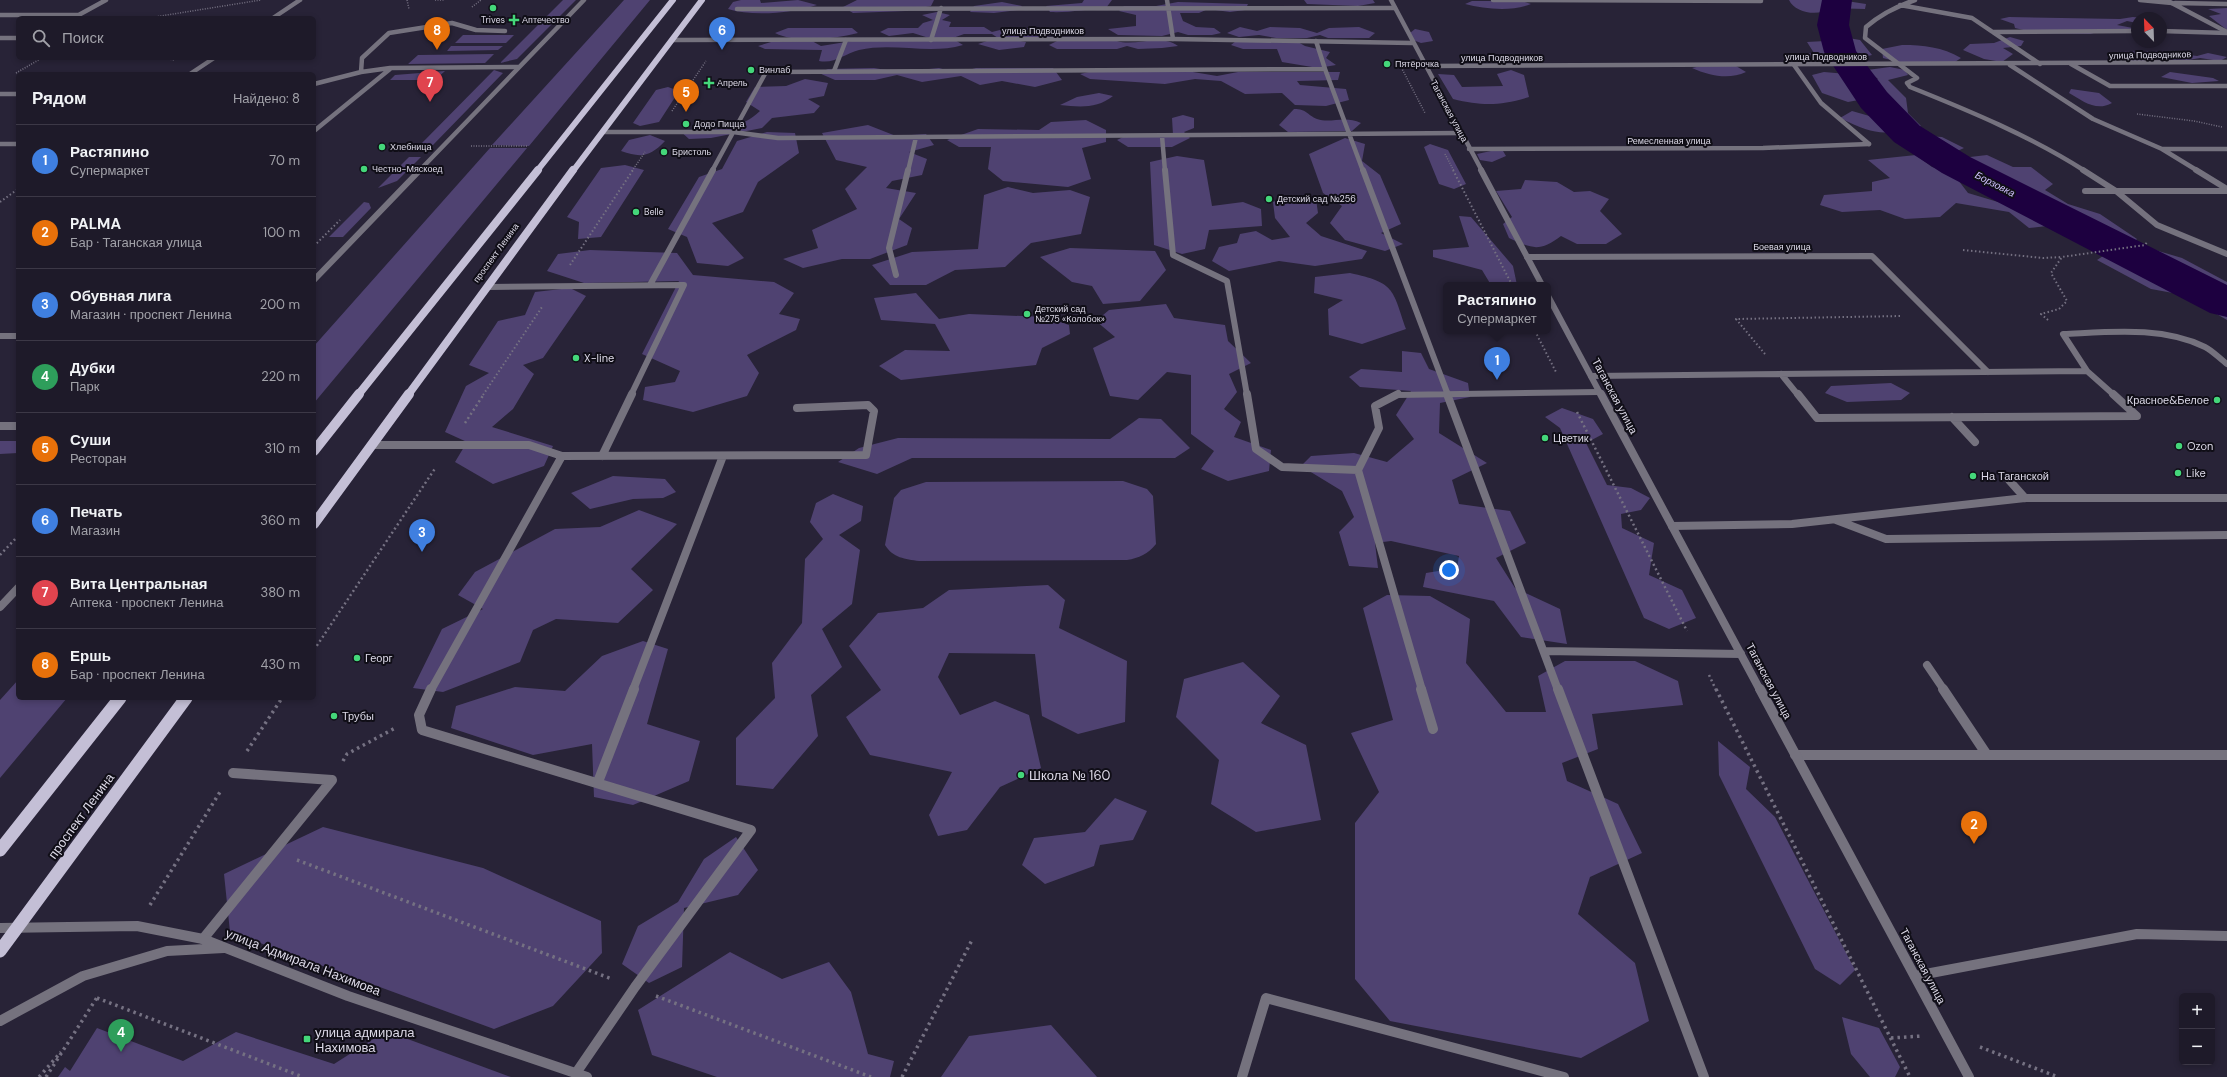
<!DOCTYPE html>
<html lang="ru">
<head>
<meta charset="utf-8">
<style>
  :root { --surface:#1e1a29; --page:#2b2735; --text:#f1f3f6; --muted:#a1a1a8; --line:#3c3846; --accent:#d93025 }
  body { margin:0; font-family:"DM Sans",sans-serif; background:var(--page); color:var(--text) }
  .controls { position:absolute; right:12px; bottom:12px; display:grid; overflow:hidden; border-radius:6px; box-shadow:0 2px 6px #0003 }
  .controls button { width:36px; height:36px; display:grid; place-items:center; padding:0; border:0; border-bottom:1px solid var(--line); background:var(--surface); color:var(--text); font:20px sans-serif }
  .compass { position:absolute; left:2131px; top:12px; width:36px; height:36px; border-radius:50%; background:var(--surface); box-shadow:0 2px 6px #0003; rotate:337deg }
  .you { position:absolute; left:1449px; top:570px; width:14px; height:14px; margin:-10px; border:3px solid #fff; border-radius:50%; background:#1a73e8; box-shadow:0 0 0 6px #1a73e833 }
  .badge { display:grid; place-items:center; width:26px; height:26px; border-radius:50%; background:var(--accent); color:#fff; font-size:13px; font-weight:700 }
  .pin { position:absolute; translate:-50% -33px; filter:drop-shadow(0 1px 2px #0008) }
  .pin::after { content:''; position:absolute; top:21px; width:14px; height:12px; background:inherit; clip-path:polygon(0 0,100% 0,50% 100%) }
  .popup { position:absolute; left:1443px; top:282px; width:108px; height:52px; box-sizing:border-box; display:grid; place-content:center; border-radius:6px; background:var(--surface); filter:drop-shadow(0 1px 3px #0005); font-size:13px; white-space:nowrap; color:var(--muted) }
  .popup b { font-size:15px; color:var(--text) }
  .popup::after { content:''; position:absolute; left:50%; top:100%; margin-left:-8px; border:8px solid transparent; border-top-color:var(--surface) }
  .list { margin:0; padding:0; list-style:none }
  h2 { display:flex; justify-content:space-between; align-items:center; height:52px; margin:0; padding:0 16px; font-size:17px }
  h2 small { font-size:13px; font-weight:400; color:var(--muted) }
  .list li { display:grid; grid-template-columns:26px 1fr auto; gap:12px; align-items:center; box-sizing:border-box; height:72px; padding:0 16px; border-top:1px solid var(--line) }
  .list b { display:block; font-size:15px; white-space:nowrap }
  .list p { margin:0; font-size:13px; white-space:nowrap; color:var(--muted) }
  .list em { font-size:13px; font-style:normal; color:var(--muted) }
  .icon { flex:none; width:22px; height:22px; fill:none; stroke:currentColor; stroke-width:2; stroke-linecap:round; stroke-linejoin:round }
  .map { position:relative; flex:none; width:2227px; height:1077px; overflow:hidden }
  .search { position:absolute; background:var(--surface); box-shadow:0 2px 6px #0003; left:16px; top:16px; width:300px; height:44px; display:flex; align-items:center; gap:10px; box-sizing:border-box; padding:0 14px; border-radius:6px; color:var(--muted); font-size:15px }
  .panel { position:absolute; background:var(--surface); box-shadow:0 2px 6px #0003; left:16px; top:72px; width:300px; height:628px; border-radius:6px }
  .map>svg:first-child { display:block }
</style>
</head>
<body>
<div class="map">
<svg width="2227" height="1077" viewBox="0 0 2227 1077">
  <rect width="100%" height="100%" fill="#282337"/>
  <path fill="#4f4271" d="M563,0H576L517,59L500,63Z
    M624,0H650L529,146L492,145Z
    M741,0H760L761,3L798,0L817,5C792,13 753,17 728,9L733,2Z
    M857,0H934L931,6L906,11L853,13L843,7Z
    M1084,0H1112L1106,8C1087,9 1069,13 1050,12L1046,6L1082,3Z
    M1304,0H1373L1375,3L1358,6L1307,4Z
    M1789,0H1840L1866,4L1865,9L1830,8C1819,17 1795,13 1789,0Z
    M1472,1H1522L1531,4C1511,12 1485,9 1465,4Z
    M1002,2L1022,6L1019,10L994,13L970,12L974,6Z
    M1178,2L1248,4L1245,10L1230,12L1208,9L1199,13H1180L1183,21L1196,27L1214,28L1221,33L1212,35H1188L1178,32L1162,36L1118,35L1108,29L1136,26V15L1119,11L1124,6H1156Z
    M2227,8V30L2209,16L2221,14L2208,9Z
    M937,12L950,15L942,20L951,22L949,27H984L992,32L1008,28H1044L1055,33L1045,38H998L992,34H964L953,38H929L913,33L889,36L880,32L888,28H918L923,23L933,20L922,15Z
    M2009,17L2120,19L2133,17L2142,18H2137V23L2127,21L2117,25L2133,28L2134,33L2105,30L2090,34L2036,33L2015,28L2014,24L2000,19Z
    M1240,27L1257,31L1270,27L1300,28L1317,33L1329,28L1359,27L1375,33L1369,38H1328L1320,35L1307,38H1276L1259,35L1239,37L1227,33Z
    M788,28H852L858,33C833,39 798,44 775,33Z
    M1415,29L1429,32L1433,41L1421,43L1413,40L1410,33Z
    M463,35H514L506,43H455Z
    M1837,36L1860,40L1872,55L1859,58L1839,55L1828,60L1798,58L1793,55L1814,53L1807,42L1825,41Z
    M2010,37L2024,41L2021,46L2003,48L2013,54L2002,62L1984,59L1963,50L1970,44L1994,43Z
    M955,40L963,45C929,55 894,42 859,50C844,54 835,64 819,61L822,50L765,49L758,46L771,42L812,41L821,46L852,41Z
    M1014,40L1026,42L1024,47L999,50L978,44L987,41Z
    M1057,41H1117C1135,47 1161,33 1178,46L1162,48L1138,49L1127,46L1117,49H1057L1049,45Z
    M1236,41L1298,42L1305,46L1330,52L1326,58L1336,65L1318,68L1282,62L1277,49H1243L1231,45Z
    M1902,45C1924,45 1942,47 1961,58L1955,62L1903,63L1883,58L1882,49Z
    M451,46H503L498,50L447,51Z
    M2160,51L2197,56L2208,53L2227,57L2220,61L2200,58L2182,61L2159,58C2146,68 2123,59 2109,56L2114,52Z
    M494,54L485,63L408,64L418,55Z
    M1701,66H1736L1746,72C1729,80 1710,76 1692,68Z
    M1890,67L1905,70L1908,75L1888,80L1906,98L1908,113L1921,126C1883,136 1875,135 1840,118L1852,111L1887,121L1901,117L1884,106L1886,95L1869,83L1878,79L1867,70Z
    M874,68L899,72L939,68L957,73L976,68H1053L1062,80L1035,87L1002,81L980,85L961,76L922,82L897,75L875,80H835L819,73L828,69Z
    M494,70L503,73L433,145H420Z
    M1511,70L1524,75L1529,97C1500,106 1482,106 1453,99L1438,74L1454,75L1462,87L1503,86L1497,74Z
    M445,71L435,80H390L395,75Z
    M1093,71L1193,72L1217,76L1238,72H1340L1338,80L1297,81L1300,85L1346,89L1349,100L1326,106L1295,105L1282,93L1245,94L1221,81L1195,79L1165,84L1090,79L1080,74Z
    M1824,72L1847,74L1858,79L1864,99L1848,102L1822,93L1812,75Z
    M2170,72L2213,78L2219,81L2192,83L2161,77Z
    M805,79L828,83L824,96L808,99L820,106L814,113L772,118L762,128L711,138L689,139L679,130C708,130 737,133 760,111L746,102L755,87L786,86Z
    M668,87L679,91L659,122L640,126L633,123L656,90Z
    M2071,89L2099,93L2112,103C2096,112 2083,101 2069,93Z
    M1099,93L1113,96C1097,109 1079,107 1060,105L1077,97Z
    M1294,109C1307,109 1307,115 1317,119C1331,124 1344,115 1361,123L1352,131L1288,132L1279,125Z
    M1183,115L1194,118V128L1184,132L1190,138L1172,147H1128L1117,140L1129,134L1173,135L1172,118Z
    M1086,120L1106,130V142L1082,148L1091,179L1068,187L1003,181L988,169L991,147H959L947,140L978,129L1039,130L1051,122Z
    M868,125L896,136L926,134L934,145L909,152L927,159L922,175L892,181L886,188L916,193L899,219L912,228L907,245L870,259H842L803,268L783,259L818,248L812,230L857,209L845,189L867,167L836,160L822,133Z
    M767,132L795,133L799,153L758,182L743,212L712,223L744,258L728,266L697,263L687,237L668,229L699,177L722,169L737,141Z
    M650,135L665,141C650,157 641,158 621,151L629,140Z
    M1927,136L1942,137L1964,148L1953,153L1924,151L1913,141Z
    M1345,138L1365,144L1362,161L1380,175L1401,224L1381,233L1403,244L1385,251L1345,240L1330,223L1342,206L1323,193L1309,154Z
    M1430,144L1448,150L1466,184L1454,189L1439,184L1424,147Z
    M490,148H527L314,403V346Z
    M1491,151H1503L1506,156L1492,162L1480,160L1477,154Z
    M1916,155L1932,167L1952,172L1968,193L2028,211L2047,226L2029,228L2009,212L1956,203L1940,217L1905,219L1880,210L1842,212L1820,205L1824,195L1872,191V182L1890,178L1868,160Z
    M1987,155L2013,167H2031L2053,184L2045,190L2068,204L2100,214L2137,239L2132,244L2112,241L2072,214L2048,207L1972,168L1970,157Z
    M1177,156L1204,160L1212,206L1243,202L1261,209L1262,226L1209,230L1205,249L1182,254L1154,245L1150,162Z
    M409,157H421L397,181L378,188Z
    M625,165L644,170L601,237L578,239L579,222L567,217L601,168Z
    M1525,180L1557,182L1574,192L1590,191L1609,199L1600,211L1622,234L1606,244H1577L1561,236C1540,252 1532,249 1509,238L1503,224L1512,217L1496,191L1521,189Z
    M1008,187L1033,193L1070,190L1090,197L1081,234L1031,243L1005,267L955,270L926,285H890L872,265L912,252L978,249L984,195Z
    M1290,195L1316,199L1318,213L1306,223L1321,236L1367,251L1362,259L1315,266L1279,261L1229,271L1212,261L1219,247L1237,243L1240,234L1256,231L1272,240L1290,237L1275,218L1273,202Z
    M364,202L369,203L371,208L343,237H329Z
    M1459,216L1471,217L1513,266L1517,285H1491L1482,270L1433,257V250L1469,247Z
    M1070,248L1155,251L1166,270L1140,301L1103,304L1092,286L1072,282L1040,257Z
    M590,250L677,253L693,275L774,282L794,293L779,314L800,319L796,330L747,355L759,373L747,396L693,412L643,400L645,387L675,382L680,371L642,354L679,281L584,283L547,271L558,254Z
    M2155,250L2182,258L2227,282V292L2222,288L2177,273L2144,255Z
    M2106,254L2130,256L2172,281L2193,298L2227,308V320L2184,295L2151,289L2097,260Z
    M1350,273C1395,283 1392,288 1406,329L1362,344L1329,335L1328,309L1343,300L1314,293L1315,277Z
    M570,288L586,296L543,358L523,365L534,374L513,409L492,427L553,446L544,466L493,484L455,462L467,442L445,432L466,386L489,373L469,365L498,321L525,315L535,292Z
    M916,293L939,319L969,314L1046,317L1069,325L1070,334L1042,348L1036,365L901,380L879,366L905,350L950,351L935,324L881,320L874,298Z
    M1166,304L1174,318L1225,325L1228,341L1251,363L1229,374L1237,392L1224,409L1241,422L1234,437L1271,450L1269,471L1228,481L1201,469L1214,451L1191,434V375L1167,372L1138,400L1110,396L1093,348L1115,337L1096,321L1109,310Z
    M1402,351L1421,353L1429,369L1468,383L1470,397L1440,403L1439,433L1487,463L1452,480L1459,504L1510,511L1526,543L1496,558L1515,588L1560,609L1567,644L1521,637L1494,601L1423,587L1426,573L1457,568L1459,556L1391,541L1375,543L1378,568L1349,566L1339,532L1354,517L1342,491L1301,466L1311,456L1354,453L1387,462L1414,439L1396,415L1411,391L1360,387L1349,377L1361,369L1402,372Z
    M1891,383L1910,393L1901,400L1847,402L1825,393L1831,386Z
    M1562,408L1593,419L1603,434L1586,443L1607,485L1631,488L1650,498L1641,510L1621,514L1622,528L1654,543L1649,575L1682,590L1696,618L1669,629L1644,618L1560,428L1545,417Z
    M1139,418L1161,419L1190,448L1175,458H912L877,474L838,462L859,448L898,438L1110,439Z
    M0,441H18V453L0,454Z
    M613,476L665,479L676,492L663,498L633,499L590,509L571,493Z
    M1123,481L1147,489L1153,496L1156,544C1148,554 1139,558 1127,560L919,561C905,559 893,558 885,545L894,498L901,490L926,482Z
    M833,494L863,506L861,521L839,535L860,550L852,604L822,629L842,667L811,695L818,736L773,789L736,785V738L775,698L772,663L802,623L805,559L823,539L810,522L816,503Z
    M639,510L677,524L631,569L653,590L618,623L556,619L533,630L520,662L443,692L413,688L442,629L483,609L458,595L475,572L555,529L600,527Z
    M1048,585L1065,600L1059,628L1127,661L1125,722L1078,734L1042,716L1035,654L949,653L938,677L960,715L995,701L1029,715L1041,768L1000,787L967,830L938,836L929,815L952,772L870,755L846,717L881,690L849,646L878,613L923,608L949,590Z
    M1387,595L1430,596L1470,619L1466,663L1506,712H1546L1538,676L1565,661H1635L1678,681L1683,705L1592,714L1598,749L1562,763L1567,781L1618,804L1642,853L1590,877L1578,914L1635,963L1649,1021L1581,1058L1390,1021L1355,979V823L1379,792L1351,733L1393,720L1363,608Z
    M643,641L668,649L647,724L700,741L689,781L633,805L594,797L592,744L533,755L451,728L456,706L515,687L565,691L602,656Z
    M1243,662L1280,696L1261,723L1306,745L1321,820L1256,832L1211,804L1219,760L1176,717L1184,679Z
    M18,680V698H67L0,778V700Z
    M1718,741L1750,767L1746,789L1775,817L1855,970L1840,985L1815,969L1719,775Z
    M1115,798L1147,811L1133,840L1100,845L1094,866L1045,884L1022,865L1034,838L1085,832Z
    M323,827L483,868L601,921L602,953L553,1006L494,1029L230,932L224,874Z
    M736,837L758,870L738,895L684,908L682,967L649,983L622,964L638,926L678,902L704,859Z
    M730,952L782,979L829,962L851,992L868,1054L894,1061L890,1077H717L652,1055L638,1010Z
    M1842,1017L1879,1028L1900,1067L1895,1077H1870L1851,1054Z
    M1051,1025L1097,1077H941L969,1036Z
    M97,1028L183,1061L236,1032L334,1064L386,1031L511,1077H58L65,1067L70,1071Z"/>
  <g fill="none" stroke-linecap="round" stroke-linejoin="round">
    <path fill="#1d0040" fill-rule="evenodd" d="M1822,0H1852L1849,25L1856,51L1887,92L1920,126L1970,157L2227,285V317L2210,313L1942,173L1894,142L1861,108L1824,52L1817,25Z"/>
    <path stroke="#757182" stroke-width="1.5" stroke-dasharray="1 1.5" stroke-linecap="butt" d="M407,0L409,9
      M435,0H444
      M472,7L481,0
      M148,18L261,0
      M163,58L174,60
      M1399,63L1425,113
      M16,73L42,58
      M672,111L706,61
      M2137,114L2194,121L2222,127
      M471,146H528
      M1445,154L1454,171
      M632,171L645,152"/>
    <path stroke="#757182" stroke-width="2" stroke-dasharray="1.5 2.5" stroke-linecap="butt" d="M1453,170L1512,285
      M0,202L18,189
      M314,246L340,220
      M1963,250L2043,258L2062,257
      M570,265L633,170
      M2048,320L2041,314L2059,309L2067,301L2051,273L2062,257L2145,245L2147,242
      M1535,331L1556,372
      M1765,354L1736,319L1902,316
      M483,395L542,307"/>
    <path stroke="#757182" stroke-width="2.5" stroke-dasharray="2 3" stroke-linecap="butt" d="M1577,412L1687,631
      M465,423L484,394
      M0,555L18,536
      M314,650L436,467
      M1709,675L1716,690"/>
    <path stroke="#757182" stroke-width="3.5" stroke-dasharray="2.5 4" stroke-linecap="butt" d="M1716,689L1910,1077
      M247,751L282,698
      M343,761L347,754L397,727
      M297,860L612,979
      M150,905L220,792
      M656,996L871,1077
      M97,998L303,1077
      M1891,1038L1922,1036
      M1980,1047L2058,1077
      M39,1077L61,1052
      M46,1077L98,996
      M902,1077L972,940"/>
    <path stroke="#75727e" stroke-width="4.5" d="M1167,0L1173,39
      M1915,0C1897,6 1881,14 1866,27L1865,38L1917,78L1907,83L1910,87C1970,111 2030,136 2085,171
      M2140,0L2172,3
      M1900,5L1972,18L2040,64
      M737,9L1395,8
      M0,15H79
      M75,17L106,0
      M273,18L300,0
      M2161,31L2227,33
      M1993,32L2137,31
      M0,38H18
      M931,40L941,8
      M1316,41L1325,69
      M2071,64L2110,86H2227
      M1794,65L1821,103L1869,144
      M2010,65L2093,119L2162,149L2198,171
      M834,71L846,40
      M361,72L362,58L389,33L452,23L476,30L505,31
      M190,74L214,58
      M314,84L361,72L390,68L518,67
      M0,94H18
      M314,131L390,69
      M602,132H733L778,138L1461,133
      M1162,136L1165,171
      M0,144H18
      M2162,149H2227
      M712,171L766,72L1325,69L1363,171
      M908,171L916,137"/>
    <path stroke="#75727e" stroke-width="6" d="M1165,170L1173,255L1227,281L1247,395
      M1363,170L1448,395
      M2083,170L2116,191L2157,225L2227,254
      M2196,170L2227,189
      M2085,191H2227
      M1527,257L1872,256L1988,372
      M896,275L889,248L908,170
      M650,285L713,170
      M488,287L684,285L631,395
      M0,336H18
      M2087,371L2114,395
      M1781,374L1798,395
      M1591,376L2087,371L2063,334C2110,332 2162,326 2205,347C2213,351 2220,359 2227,364
      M1396,395L1599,392"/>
    <path stroke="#75727e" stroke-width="8" d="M1247,394L1256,449L1282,467L1358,470L1422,690
      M1447,394L1558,690
      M1798,394L1817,418L2137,416L2113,394
      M1952,417L1975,442
      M0,426H18
      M372,445H529L562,456L866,455L874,411L868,405L797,408
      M602,456L632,394
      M1358,470L1379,428L1375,406L1398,394
      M2009,480L2025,498
      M1836,520L1886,539L2227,535
      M1672,526L1792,524L2025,498H2227
      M1544,651L1741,654
      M1927,665L1944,690
      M431,690L562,456
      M633,690L723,456"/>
    <path stroke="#75727e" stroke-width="10" d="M431,689L419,715L422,730L751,830L635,987L576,1073
      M1421,689L1433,729
      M1558,689L1704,1077
      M1943,689L1987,755
      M1795,755H2227
      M598,782L634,689
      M203,939L332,780L233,773
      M1915,976L2137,934L2227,936
      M1242,1077L1266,998L1564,1077"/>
    <path stroke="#75727e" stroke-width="4.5" d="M1391,0L1482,171
      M1493,0L1761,1
      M2166,0L2227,32
      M2175,3L2227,4
      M673,40L1173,39L1412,43
      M1426,66L2227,62
      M1469,149L1763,148L1869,144
      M419,171L584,0"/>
    <path stroke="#75727e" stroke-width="6" d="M1481,170L1542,285
      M314,280L420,170
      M1548,296L1601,395"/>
    <path stroke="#75727e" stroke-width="8" d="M1601,394L1760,690
      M0,607L18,588"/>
    <path stroke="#75727e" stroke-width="10" d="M1760,689L1969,1077
      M0,928L137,926L203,939L348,996L587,1077
      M0,1021L83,976L167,951L224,948"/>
    <path stroke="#c4bfd6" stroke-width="6" d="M537,171L673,0
      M573,171L702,0"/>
    <path stroke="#c4bfd6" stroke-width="8" d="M358,395L538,170
      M408,395L573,170"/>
    <path stroke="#c4bfd6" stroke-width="10" d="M314,451L359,394
      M314,524L409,394"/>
    <path stroke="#c4bfd6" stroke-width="13" d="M0,850L120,698
      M0,951L186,698"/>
  </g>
  <g fill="#44d77a" stroke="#100e17" stroke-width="1.5">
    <circle cx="493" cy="8" r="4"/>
    <path d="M512 14h4v4h4v4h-4v4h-4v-4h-4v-4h4z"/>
    <circle cx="1387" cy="64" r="4"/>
    <circle cx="751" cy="70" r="4"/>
    <path d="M707 77h4v4h4v4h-4v4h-4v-4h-4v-4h4z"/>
    <circle cx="686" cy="124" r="4"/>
    <circle cx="382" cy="147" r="4"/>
    <circle cx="664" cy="152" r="4"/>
    <circle cx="364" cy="169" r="4"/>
    <circle cx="1269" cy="199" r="4"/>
    <circle cx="636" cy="212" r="4"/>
    <circle cx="1027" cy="314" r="4"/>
    <circle cx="576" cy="358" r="4"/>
    <circle cx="2217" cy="400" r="4"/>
    <circle cx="1545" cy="438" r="4"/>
    <circle cx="2179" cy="446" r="4"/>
    <circle cx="2178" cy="473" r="4"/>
    <circle cx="1973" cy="476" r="4"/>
    <circle cx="357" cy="658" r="4"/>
    <circle cx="334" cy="716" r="4"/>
    <circle cx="1021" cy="775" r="4"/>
    <rect x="303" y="1035" width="8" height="8" rx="2"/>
  </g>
  <g text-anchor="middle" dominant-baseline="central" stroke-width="4" stroke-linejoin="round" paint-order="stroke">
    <g font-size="9" fill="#dcd9e7" stroke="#100e17" text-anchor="start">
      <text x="493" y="20" text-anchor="middle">Trives</text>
      <text x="522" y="20">Аптечество</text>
      <text x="1395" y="64">Пятёрочка</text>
      <text x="759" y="70">Винлаб</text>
      <text x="717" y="83">Апрель</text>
      <text x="694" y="124">Додо Пицца</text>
      <text x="390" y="147">Хлебница</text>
      <text x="672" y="152">Бристоль</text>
      <text x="372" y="169">Честно-Мяскоед</text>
      <text x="1277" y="199">Детский сад №256</text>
      <text x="644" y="212">Belle</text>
      <text x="1035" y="309">Детский сад<tspan x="1035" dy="10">№275 «Колобок»</tspan></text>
    </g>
    <g font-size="9" fill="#dcd9e7" stroke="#100e17">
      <text x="1043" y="31">улица Подводников</text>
      <text transform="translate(2150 55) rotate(-1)">улица Подводников</text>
      <text x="1826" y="57">улица Подводников</text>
      <text x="1502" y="58">улица Подводников</text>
      <text transform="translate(1449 111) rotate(62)">Таганская улица</text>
      <text x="1669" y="141">Ремесленная улица</text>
      <text x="1782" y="247">Боевая улица</text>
      <text transform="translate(496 253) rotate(-54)">проспект Ленина</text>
    </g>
    <g font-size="10" font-style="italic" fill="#d0c2fd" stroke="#100e17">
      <text transform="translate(1995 184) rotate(27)">Борзовка</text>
    </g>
    <g font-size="11" fill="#dcd9e7" stroke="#100e17" text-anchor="start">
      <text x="584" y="358">X-line</text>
      <text x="2209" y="400" text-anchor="end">Красное&amp;Белое</text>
      <text x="1553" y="438">Цветик</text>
      <text x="2187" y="446">Ozon</text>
      <text x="2186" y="473">Like</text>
      <text x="1981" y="476">На Таганской</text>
      <text x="365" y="658">Георг</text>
      <text x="342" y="716">Трубы</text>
    </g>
    <g font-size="11" fill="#dcd9e7" stroke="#100e17">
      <text transform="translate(1615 396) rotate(62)">Таганская улица</text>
      <text transform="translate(1769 681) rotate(62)">Таганская улица</text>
      <text transform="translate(1923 966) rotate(62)">Таганская улица</text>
    </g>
    <g font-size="13" fill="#dcd9e7" stroke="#100e17" text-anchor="start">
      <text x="1029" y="775">Школа № 160</text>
      <text x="315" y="1032">улица адмирала<tspan x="315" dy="15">Нахимова</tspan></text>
    </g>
    <g font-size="13" fill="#dcd9e7" stroke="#100e17">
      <text transform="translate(81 816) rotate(-54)">проспект Ленина</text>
      <text transform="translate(303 962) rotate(21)">улица Адмирала Нахимова</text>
    </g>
  </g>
</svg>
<div class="controls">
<button>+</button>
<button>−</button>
</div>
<svg class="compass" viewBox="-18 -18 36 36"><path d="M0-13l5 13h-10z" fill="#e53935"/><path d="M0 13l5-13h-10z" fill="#a1a1a8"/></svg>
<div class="you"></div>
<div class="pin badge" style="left:1497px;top:380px;background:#3f7fe0">1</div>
<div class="popup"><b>Растяпино</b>Супермаркет</div>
<div class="pin badge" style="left:1974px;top:844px;background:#e8710a">2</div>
<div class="pin badge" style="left:422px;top:552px;background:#3f7fe0">3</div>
<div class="pin badge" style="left:121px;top:1052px;background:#2e9e5b">4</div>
<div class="pin badge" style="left:686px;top:112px;background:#e8710a">5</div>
<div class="pin badge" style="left:722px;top:50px;background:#3f7fe0">6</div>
<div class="pin badge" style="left:430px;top:102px;background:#e0444e">7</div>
<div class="pin badge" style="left:437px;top:50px;background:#e8710a">8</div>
<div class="search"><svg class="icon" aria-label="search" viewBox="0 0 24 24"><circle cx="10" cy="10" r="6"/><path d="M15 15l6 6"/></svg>Поиск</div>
<section class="panel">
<h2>Рядом<small>Найдено: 8</small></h2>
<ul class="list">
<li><span class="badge" style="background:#3f7fe0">1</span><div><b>Растяпино</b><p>Супермаркет</p></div><em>70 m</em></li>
<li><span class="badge" style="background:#e8710a">2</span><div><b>PALMA</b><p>Бар · Таганская улица</p></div><em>100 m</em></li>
<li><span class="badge" style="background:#3f7fe0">3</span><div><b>Обувная лига</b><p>Магазин · проспект Ленина</p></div><em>200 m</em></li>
<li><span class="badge" style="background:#2e9e5b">4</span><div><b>Дубки</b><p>Парк</p></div><em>220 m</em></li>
<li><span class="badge" style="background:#e8710a">5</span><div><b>Суши</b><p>Ресторан</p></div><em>310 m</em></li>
<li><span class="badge" style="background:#3f7fe0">6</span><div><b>Печать</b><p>Магазин</p></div><em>360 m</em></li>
<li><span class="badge" style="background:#e0444e">7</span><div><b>Вита Центральная</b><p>Аптека · проспект Ленина</p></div><em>380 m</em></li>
<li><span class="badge" style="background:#e8710a">8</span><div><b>Ершь</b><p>Бар · проспект Ленина</p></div><em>430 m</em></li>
</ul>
</section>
</div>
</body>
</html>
